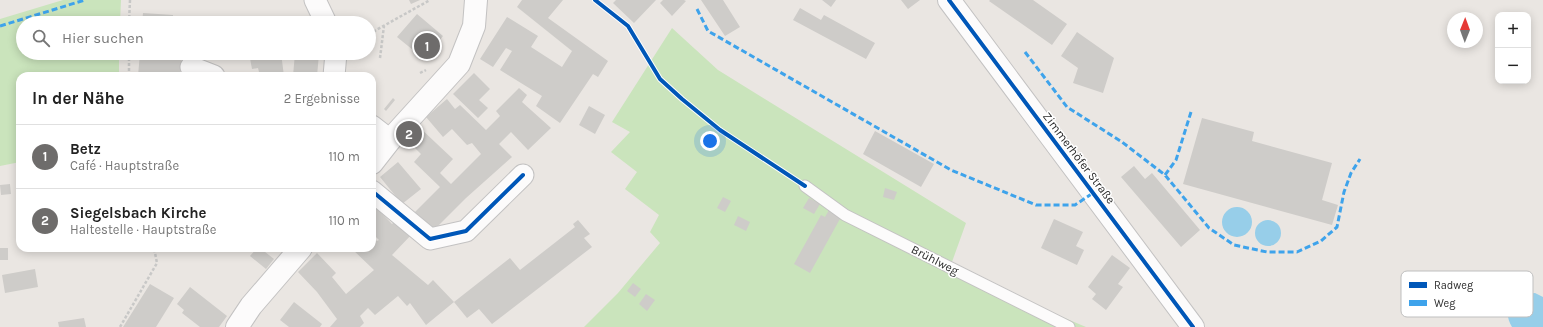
<!DOCTYPE html>
<html lang="de">
<head>
<meta charset="utf-8">
<style>
  :root { --surface:#fff; --page:#f2f2f2; --text:#222; --muted:#767676; --line:#e0e0e0; --accent:#6e6c6b }
  body { margin:0; font-family:Karla,sans-serif; background:var(--page); color:var(--text) }
  .controls { position:absolute; right:12px; top:12px; display:grid; overflow:hidden; border-radius:8px; box-shadow:0 2px 10px #0003 }
  .controls button { width:36px; height:36px; display:grid; place-items:center; padding:0; border:0; border-bottom:1px solid var(--line); background:var(--surface); color:var(--text); font:20px sans-serif }
  .compass { position:absolute; left:1447px; top:12px; width:36px; height:36px; border-radius:50%; background:var(--surface); box-shadow:0 2px 10px #0003; rotate:1deg }
  .you { position:absolute; left:710px; top:141px; width:14px; height:14px; margin:-10px; border:3px solid #fff; border-radius:50%; background:#1a73e8; box-shadow:0 0 0 6px #1a73e833 }
  .badge { display:grid; place-items:center; width:26px; height:26px; border-radius:50%; background:var(--accent); color:#fff; font-size:13px; font-weight:700 }
  .pin { position:absolute; translate:-50% -50%; border:2px solid #fff; box-shadow:0 1px 4px #0006 }
  .list { margin:0; padding:0; list-style:none }
  h2 { display:flex; justify-content:space-between; align-items:center; height:52px; margin:0; padding:0 16px; font-size:17px }
  h2 small { font-size:13px; font-weight:400; color:var(--muted) }
  .list li { display:grid; grid-template-columns:26px 1fr auto; gap:12px; align-items:center; box-sizing:border-box; height:64px; padding:0 16px; border-top:1px solid var(--line) }
  .list b { display:block; font-size:15px; white-space:nowrap }
  .list p { margin:0; font-size:13px; white-space:nowrap; color:var(--muted) }
  .list em { font-size:13px; font-style:normal; color:var(--muted) }
  .icon { flex:none; width:22px; height:22px; fill:none; stroke:currentColor; stroke-width:2; stroke-linecap:round; stroke-linejoin:round }
  .map { position:relative; flex:none; width:1543px; height:327px; overflow:hidden }
  .search { position:absolute; background:var(--surface); box-shadow:0 2px 10px #0003; left:16px; top:16px; width:360px; height:44px; display:flex; align-items:center; gap:10px; box-sizing:border-box; padding:0 14px; border-radius:22px; color:var(--muted); font-size:15px }
  .panel { position:absolute; background:var(--surface); box-shadow:0 2px 10px #0003; left:16px; top:72px; width:360px; height:180px; border-radius:12px }
  .map>svg:first-child { display:block }
</style>
</head>
<body>
<div class="map">
<svg width="1543" height="327" viewBox="0 0 1543 327">
  <rect width="100%" height="100%" fill="#eae6e2"/>
  <path fill="#cae4bc" d="M63,0H121L120,23H23V53H119V76H20V162L0,166V19Z
    M672,28L718,70L966,223L948,273L1022,300L1086,327H584L618,293L660,243L650,232L659,215L625,189L637,172L611,152L630,132L612,122Z"/>
  <path fill="#97cee9" d="M1222 222a15 15 0 1 1 30 0a15 15 0 1 1-30 0Z
    M1255 233a13 13 0 1 1 26 0a13 13 0 1 1-26 0Z
    M1535,293L1543,297V327H1512C1500,308 1516,294 1535,293Z"/>
  <path fill="#ceccc9" d="M409,0H420L411,4Z
    M522,0H563L548,18L608,61L598,77L593,74L560,123L536,106L542,96L500,70L512,51L506,48L493,67L480,59L507,17L538,36L531,47L562,67L572,51L517,7Z
    M616,0H656L634,23L613,3Z
    M663,0H684L686,1L672,16L660,3Z
    M701,0H723L740,27L725,36Z
    M822,0H836L831,7Z
    M901,0H920L908,9Z
    M990,0H1033L1067,24L1052,45L989,1Z
    M800,8L821,20L824,15L875,43L866,59L793,20Z
    M143,13L173,15V23H142Z
    M417,14L443,36L424,59L397,37Z
    M1077,32L1114,58L1103,93L1073,83L1078,68L1061,56Z
    M140,53H182L180,76H138Z
    M249,53H281L284,76H260L258,68L252,69Z
    M295,53L319,54L317,76H293Z
    M474,73L490,89L479,100L488,108L478,118L453,94Z
    M519,88L527,95L522,102L551,128L528,150L511,132L499,144L512,157L466,198L432,232L413,214L440,187L414,162L421,154L407,140L419,127L453,159L440,173L451,184L481,154L472,143L467,145L452,129L443,137L426,117L447,99L455,109L460,105L486,130L500,116L496,111Z
    M393,98L395,100L386,111L384,109Z
    M589,106L605,115L595,134L579,125Z
    M1202,118L1254,132L1252,141L1332,163L1322,200L1338,205L1332,225L1183,184Z
    M875,131L934,164L921,187L863,154Z
    M398,162L421,189L402,204L380,177Z
    M1134,166L1145,179L1152,173L1200,230L1181,247L1121,177Z
    M10,184L11,194L1,195L0,185Z
    M885,188L897,192L894,200L883,197Z
    M723,197L731,201L725,212L717,208Z
    M809,198L820,204L814,214L803,208Z
    M372,203L392,224L398,218L413,233L392,255L428,285L433,280L454,302L426,325L410,303L407,306L398,296L375,315L368,308L360,316L364,323L360,327H330L337,319L317,292L298,272L317,253L336,273L332,277L346,294L374,270L351,248H372V237L377,241L379,240L372,233Z
    M829,210L841,217L810,273L794,264L821,215L825,217Z
    M738,216L750,222L746,231L734,225Z
    M1054,219L1083,232L1076,246L1084,250L1077,265L1041,248Z
    M578,220L590,234L584,238L592,247L492,324L479,309L467,318L454,302L510,258L520,270L575,227L573,224Z
    M0,248H8V260H0Z
    M257,248H260L274,259L266,269L250,256Z
    M1112,255L1130,268L1118,284L1123,287L1106,310L1092,299L1096,294L1088,287Z
    M35,269L38,287L5,293L2,275Z
    M633,283L641,289L635,297L627,291Z
    M150,284L174,298L156,327H123Z
    M190,287L227,316L219,327H200L182,313L184,310L177,304Z
    M646,294L655,300L647,311L639,304Z
    M294,302L322,324L320,327H289L280,320Z
    M84,318L86,327H59L58,322Z"/>
  <g fill="none" stroke-linecap="round" stroke-linejoin="round">
    <g stroke="#c3c2c2" stroke-width="13">
      <path id="service" d="M805,186L845,215L1069,327"/>
    </g>
    <g stroke="#c3c2c2" stroke-width="23">
      <path id="minor" d="M315,0L326,23
        M191,67L214,76
        M334,76L336,53
        M372,126L390,140
        M372,191L430,239L466,231L523,175"/>
    </g>
    <g stroke="#c3c2c2" stroke-width="24">
      <path id="tertiary" d="M949,0L1193,327"/>
    </g>
    <g stroke="#c3c2c2" stroke-width="24">
      <path id="secondary" d="M372,163L390,140L459,64L474,26L476,0
        M237,327L251,306L301,248"/>
    </g>
    <path stroke="#c8c8c7" stroke-width="2.5" stroke-dasharray="3 2" stroke-linecap="butt" d="M129,23L130,0
      M369,34L430,0
      M129,53V76
      M380,58L384,26
      M420,73L426,70
      M120,327L157,263L154,248"/>
    <use href="#service" stroke="#fcfbfb" stroke-width="11"/>
    <use href="#minor" stroke="#fcfbfb" stroke-width="21"/>
    <use href="#tertiary" stroke="#fcfbfb" stroke-width="22"/>
    <use href="#secondary" stroke="#fcfbfb" stroke-width="22"/>
    <path stroke="#3ea3eb" stroke-width="3" stroke-dasharray="6 3" stroke-linecap="butt" d="M697,9L708,31L951,170L1036,205H1075L1093,193
      M0,26L85,0
      M1025,52L1067,107L1122,142L1165,175L1209,228L1234,245L1267,252H1297L1321,241L1337,227L1344,192L1351,173L1360,159
      M1165,175L1176,160L1191,112"/>
    <g stroke="#fff" stroke-width="6">
      <path id="cycleway" d="M595,0L628,26L660,79L682,99L720,130L805,186
        M949,0L1193,327
        M372,191L430,239L466,231L523,175"/>
    </g>
    <use href="#cycleway" stroke="#0057b8" stroke-width="4"/>
  </g>
  <g text-anchor="middle" dominant-baseline="central" stroke-width="3" stroke-linejoin="round" paint-order="stroke">
    <g font-size="12" fill="#2b2b2b" stroke="#fff">
      <text transform="translate(1079 158) rotate(53)">Zimmerhöfer Straße</text>
      <text transform="translate(935 260) rotate(27)">Brühlweg</text>
    </g>
  </g>
  <rect x="1401" y="271" width="132" height="46" rx="6" fill="#fff" stroke="#bfbfbf" stroke-width="1"/>
  <rect x="1409" y="282" width="18" height="6" fill="#0057b8"/>
  <rect x="1409" y="300" width="18" height="6" fill="#3ea3eb"/>
  <g font-size="11" fill="#2b2b2b">
    <text x="1434" y="289">Radweg</text>
    <text x="1434" y="307">Weg</text>
  </g>
</svg>
<div class="controls">
<button>+</button>
<button>−</button>
</div>
<svg class="compass" viewBox="-18 -18 36 36"><path d="M0-13l5 13h-10z" fill="#e53935"/><path d="M0 13l5-13h-10z" fill="#767676"/></svg>
<div class="you"></div>
<div class="pin badge" style="left:427px;top:46px">1</div>
<div class="pin badge" style="left:409px;top:134px">2</div>
<div class="search"><svg class="icon" aria-label="search" viewBox="0 0 24 24"><circle cx="10" cy="10" r="6"/><path d="M15 15l6 6"/></svg>Hier suchen</div>
<section class="panel">
<h2>In der Nähe<small>2 Ergebnisse</small></h2>
<ul class="list">
<li><span class="badge">1</span><div><b>Betz</b><p>Café · Hauptstraße</p></div><em>110 m</em></li>
<li><span class="badge">2</span><div><b>Siegelsbach Kirche</b><p>Haltestelle · Hauptstraße</p></div><em>110 m</em></li>
</ul>
</section>
</div>
</body>
</html>
